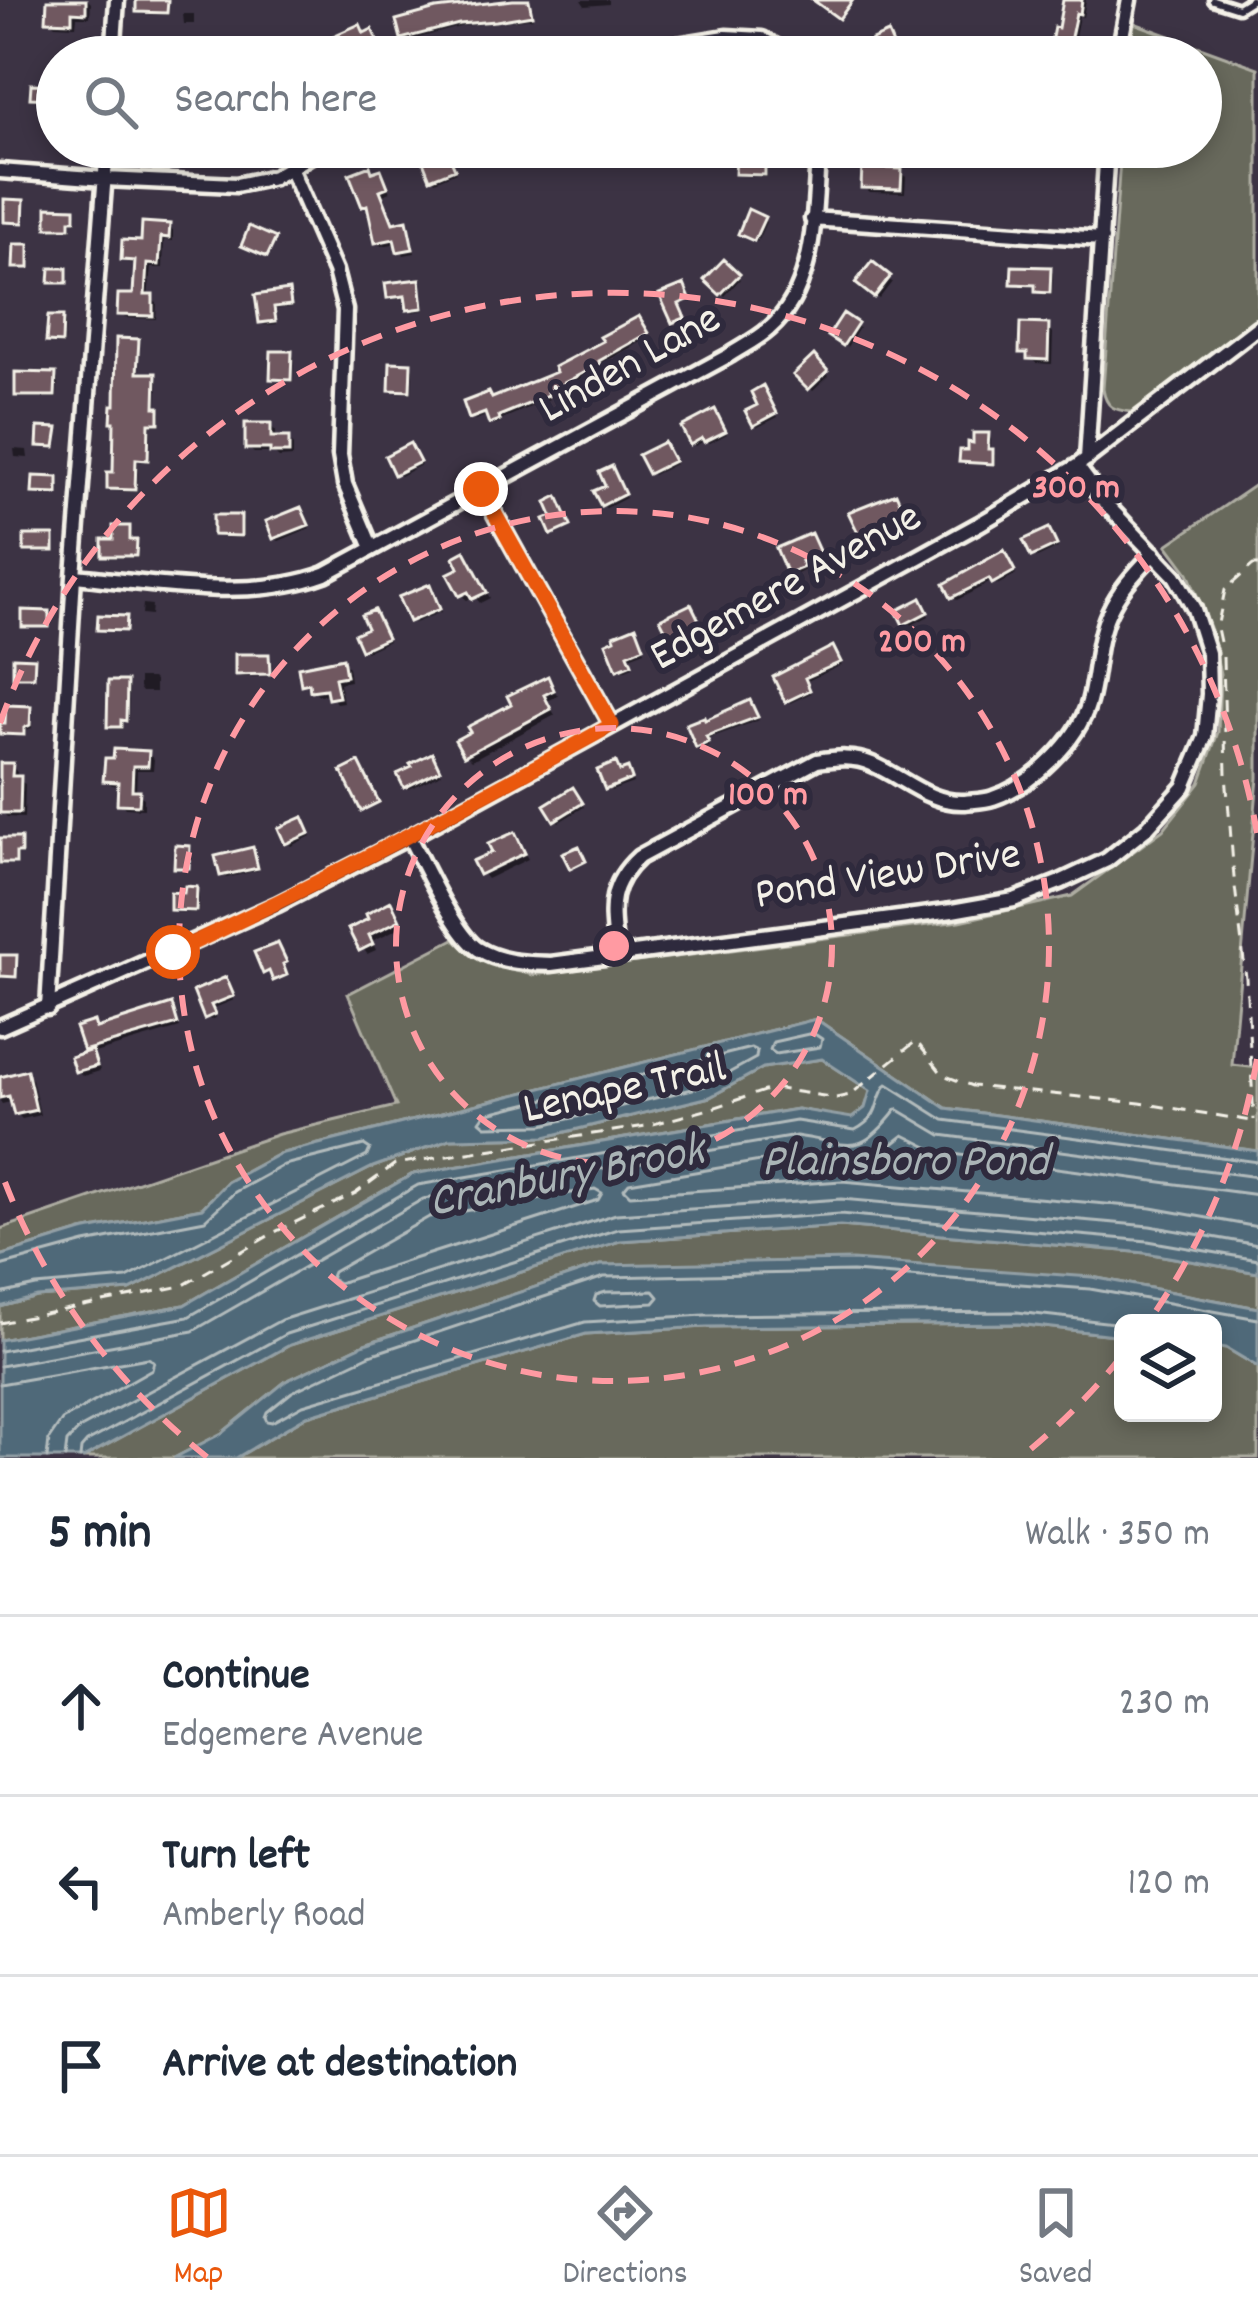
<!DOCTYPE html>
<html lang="en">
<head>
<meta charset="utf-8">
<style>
  :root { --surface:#fff; --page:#f2f2f3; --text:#1f2937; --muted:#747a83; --line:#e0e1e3; --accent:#ea580c }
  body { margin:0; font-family:Dekko,sans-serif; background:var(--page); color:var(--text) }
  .controls { position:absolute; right:36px; bottom:36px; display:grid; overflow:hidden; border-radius:18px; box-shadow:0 6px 18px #0003 }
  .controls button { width:108px; height:108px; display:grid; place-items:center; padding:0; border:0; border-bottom:3px solid var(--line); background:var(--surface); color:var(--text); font:60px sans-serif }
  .stop { position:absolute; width:36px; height:36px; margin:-27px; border:9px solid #ea580c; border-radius:50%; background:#fff }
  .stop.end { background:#ea580c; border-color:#fff; box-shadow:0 3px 12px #0008 }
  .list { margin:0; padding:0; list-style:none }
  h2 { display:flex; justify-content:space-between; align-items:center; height:156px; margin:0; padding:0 48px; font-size:51px }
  h2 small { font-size:39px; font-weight:400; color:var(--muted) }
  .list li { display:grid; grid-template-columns:78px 1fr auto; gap:36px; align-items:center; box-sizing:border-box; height:180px; padding:0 48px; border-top:3px solid var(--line) }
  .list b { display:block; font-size:45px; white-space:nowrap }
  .list p { margin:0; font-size:39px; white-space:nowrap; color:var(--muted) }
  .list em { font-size:39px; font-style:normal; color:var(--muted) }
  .icon { flex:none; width:66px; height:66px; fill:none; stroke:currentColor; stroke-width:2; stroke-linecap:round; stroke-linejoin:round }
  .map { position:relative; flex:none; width:1258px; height:1458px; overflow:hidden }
  .search { position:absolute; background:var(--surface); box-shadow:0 6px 18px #0003; left:36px; right:36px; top:36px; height:132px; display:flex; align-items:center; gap:30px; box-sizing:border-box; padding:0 42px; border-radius:66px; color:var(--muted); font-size:45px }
  .sheet { height:696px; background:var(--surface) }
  nav { display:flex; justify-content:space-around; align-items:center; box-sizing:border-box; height:168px; border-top:3px solid var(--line); background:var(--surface); font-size:33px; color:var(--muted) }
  nav a { display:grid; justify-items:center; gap:6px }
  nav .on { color:var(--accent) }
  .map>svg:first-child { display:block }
</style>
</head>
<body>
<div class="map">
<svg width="1258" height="1458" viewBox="0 0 1258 1458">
  <rect width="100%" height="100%" fill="#3c3344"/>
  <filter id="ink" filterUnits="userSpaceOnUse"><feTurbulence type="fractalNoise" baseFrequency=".00833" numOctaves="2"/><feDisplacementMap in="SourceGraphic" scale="24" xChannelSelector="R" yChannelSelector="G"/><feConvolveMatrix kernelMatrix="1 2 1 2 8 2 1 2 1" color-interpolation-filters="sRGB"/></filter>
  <g filter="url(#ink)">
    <path fill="#67695b" stroke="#aeada2" stroke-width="3" d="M1134,23L1258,68V319L1132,412C1114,410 1106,408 1103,389L1121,147H1201V57H1129Z
      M1258,483V778L1232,1065L1258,1068V1151L946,1108L816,1019L279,1154L227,1182L202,1208L82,1231L0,1256V1229L279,1134L396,1106L348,994L454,939C480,966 499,967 533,975L960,921L1072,896L1163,830L1200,783L1218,732L1220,674L1211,630L1188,573L1167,545Z
      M822,1059L871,1091L865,1108L852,1119L797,1109L413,1174L184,1305L0,1340V1307L37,1297L130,1290L373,1167L450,1139L545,1137L710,1097L763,1068Z
      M840,1226L1146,1253L1258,1273V1308L1092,1277L601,1265L365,1344L286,1381L222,1433L174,1458H83L290,1345L620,1241Z
      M1018,1324L1123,1336V1413H1213V1346L1226,1348L1258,1367V1458H236L307,1416L586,1334L706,1327Z"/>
    <path fill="#506979" stroke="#929fa5" stroke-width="3" d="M816,1019L946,1108L1258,1151V1273L1146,1253L840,1226L620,1241L290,1345L83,1458H0V1340L184,1305L413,1174L797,1109L852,1118L865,1108L870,1091L822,1059L763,1068L710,1097L545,1137L450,1139L373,1167L130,1290L37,1297L0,1307V1256L82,1231L202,1208L227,1182L279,1154Z
      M852,1260L1092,1277L1258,1308V1367L1226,1348L1213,1346V1323H1123V1336L1018,1324L706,1327L586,1334L307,1416L236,1458H174L222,1433L286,1381L365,1344L601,1265Z"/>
    <path fill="#0007" d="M50,0H88L91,3L90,17H77L76,26L55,25L49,20Z
      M139,0H168L169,15L142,14L139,11Z
      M516,0H530L533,18L463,26L407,41L404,38Z
      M581,0H609V4L585,6Z
      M1066,0H1086L1083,17L1079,16L1071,57L1056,56L1052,52L1060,31Z
      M183,14H194V24H184Z
      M416,147H429L448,154L456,172L435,181Z
      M764,151L767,154V177L741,176L738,173Z
      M884,158L890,164L889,171L900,172L906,177L905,193L870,192L864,187Z
      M381,173L391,192L383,195L395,226L406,224L410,228L415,253L404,255L398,243L382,246L377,241L369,210L365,205L375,175Z
      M74,211L77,214V222H72V230H53L50,226Z
      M763,219L766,222L757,242L744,237Z
      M169,226L173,231V241L164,240L163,268H151L148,298L157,303L156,319L125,318L120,313L136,297L138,264L129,263L124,259Z
      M724,263L740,279L725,296L708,280Z
      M872,266L892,282L879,299L859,283Z
      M1050,270L1053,273L1052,295L1041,294L1038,287L1018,286L1014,283Z
      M419,282L422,286L425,310L413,312L408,298L393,299L390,296Z
      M288,294L293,307L276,309L277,324L265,325L262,322L259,297Z
      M62,319L65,322L64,345L53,344L50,341Z
      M642,322L650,337L599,365L601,368L548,396L549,399L500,420L501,423L495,425L489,415L475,420L472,417L561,373Z
      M856,325L859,328L847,347L835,338Z
      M1048,327L1053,333L1052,364L1036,363L1022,351Z
      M137,342L140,345L139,376H155L158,380L157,409L161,413V425H151L150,462L138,461L137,492L113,491L110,488L116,475Z
      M291,354L294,357L293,382L276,381L273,378Z
      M814,359L829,376L813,391L798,375Z
      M410,366L413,369L412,393L395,392L392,389Z
      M54,376L58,379L57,398H21L18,394Z
      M765,392L778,417L758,427L755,424Z
      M718,416L727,434L710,443L706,440L695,446L692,443Z
      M270,426L276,431V440H288L293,446V457L279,458L274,453H254L248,448Z
      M987,436L991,439L990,452L995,455V465L965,464L962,461Z
      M14,449L27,450L28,458L15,457Z
      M412,449L421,465L400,476L397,473Z
      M666,449L675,464L653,475L650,472Z
      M614,473L626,498L606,508L603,505Z
      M895,497L908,518L866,537L860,532Z
      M304,513L310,528L279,541L275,538Z
      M240,518L243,521V538L219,537L216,534Z
      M129,529L132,532V543L138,546V558H108L105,555Z
      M1051,534L1058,548L1037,558L1034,555Z
      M813,540L820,556L802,564L805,570L793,576L790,573Z
      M465,555L490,598L480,603L474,596L467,600L461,595Z
      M1006,556L1016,575L997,585L993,581L957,600L954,597L948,585Z
      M432,590L441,612L414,623L411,620Z
      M143,604L152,605L151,615L142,614Z
      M923,605L929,616L908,627L905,624Z
      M694,611L701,626L683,634L686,638L676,642L673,639Z
      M376,616L388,641L367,651L364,648Z
      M638,632L645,651L629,657L633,667L623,671L620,668Z
      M836,653L842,665L805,682L811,693L790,703L777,678Z
      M268,657L271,660L272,676L241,677L238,674Z
      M342,661L348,667L350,681L339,683L343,702L336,703L330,694L319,695L304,683Z
      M139,678H152L155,681V692H142L139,688Z
      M547,679L558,696L547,701L555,715L472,760L466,754L515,705Z
      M126,684L129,687L128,722H123V729H113L110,725Z
      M753,706L759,720L707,739L710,746L701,749L698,746L705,723Z
      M29,709L32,712V728L26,730V736H6L2,733Z
      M148,754L154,759L153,770H137L136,793L144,798V809L125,808L120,802L121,786L112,785L106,780Z
      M435,760L441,774L409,789L406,786Z
      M0,766H11L17,772V779L25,784L24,818L7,817L2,812Z
      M620,774L630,775L633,783L611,791L608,788Z
      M576,794L584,807L559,822L556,819Z
      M305,823L311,836L291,846L288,843Z
      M514,835L528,859L487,879L482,873L496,853Z
      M0,841H20L23,844V855H18V864L0,865Z
      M252,851L259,870L226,878L223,875Z
      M196,890L199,893L198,913L176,912L173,908Z
      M390,905L403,926L372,941L376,950L367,954L352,930Z
      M228,984L234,1000L212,1009L216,1018L210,1020L197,993Z
      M171,1008L175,1013L180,1028L91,1054L97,1059L100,1071L83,1076L78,1071L90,1054L86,1050L93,1025L99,1030Z
      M26,1074L32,1079L40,1115L22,1119L17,1114L14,1101L2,1104L0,1101V1080Z"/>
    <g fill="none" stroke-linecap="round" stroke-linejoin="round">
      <path stroke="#b2bbbc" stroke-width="3" d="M813,1033L822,1039L820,1047L776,1054L770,1050L773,1042Z
        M751,1048L757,1051L756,1058L705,1086L543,1125L486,1126L480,1121L485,1114Z
        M595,1189L602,1193L598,1200L338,1283L330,1279L333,1272L429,1217Z
        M1258,1195L938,1152L904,1135L876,1157L859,1163L797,1155L629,1183L624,1189L630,1195L842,1181L1152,1208L1258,1227
        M0,1266L85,1243L205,1220L235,1192L284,1165L364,1145L370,1149L367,1156L127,1278L36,1286L0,1294
        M654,1291L659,1297L654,1303L600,1306L594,1301L596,1295L606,1292Z
        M1123,1324L1017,1312L705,1315L585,1322L303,1405L272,1422L267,1421L265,1417L267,1412L292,1392L370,1355L604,1277L852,1272L1090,1289L1258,1319
        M0,1351L188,1317L418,1185L796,1121L855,1130C884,1114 872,1103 887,1084L944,1120L1258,1162
        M0,1366L193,1331L423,1199L796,1136C853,1144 858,1159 897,1109L941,1135L1258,1177
        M0,1384L148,1358L154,1361L152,1369L62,1420L49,1439L47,1458
        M65,1458L67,1442L79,1429L281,1320L616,1214L841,1199L1150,1226L1258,1245
        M80,1458L81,1449L87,1442L286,1334L618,1229L840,1214L1148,1241L1258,1260"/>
    </g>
    <path fill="#705861" stroke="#f4f1e8" stroke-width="3" d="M47,0H86V13L72,12V22L46,21Z
      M136,0H168L167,13L136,12Z
      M513,0H529L532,15L496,21L459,24L401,39L396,20L436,9Z
      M813,0H853L839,19Z
      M1063,0H1082L1080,14L1076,13L1067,56L1049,53L1054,27L1058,28Z
      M360,24L364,33L372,29L383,54L376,57H342L333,36Z
      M888,33L898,57H879L872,40Z
      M31,84L57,85V99L30,98Z
      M412,147H451L447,150L455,169L430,179L422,159L418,161Z
      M746,147L765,148V175L735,174L736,154H746Z
      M866,155H886L885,168L902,169L901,189L861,188L862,166H866Z
      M370,166L372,172L381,169L388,187L380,190L393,223L407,220L413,249L397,252L394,239L375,243L367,205L362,207L349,174Z
      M4,199L24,200L23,223L4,222Z
      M47,207L75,208V220H70V228H47Z
      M748,209L765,217L754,241L738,234Z
      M142,222L170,224L169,238L161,237L159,265L147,264L145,295H153V316L117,315L118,294H133L135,261L121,260L122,240L141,241Z
      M249,226L276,238L267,257L241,246Z
      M14,244H29V268H13Z
      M724,259L740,274L720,295L704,280Z
      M872,261L891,276L874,298L855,283Z
      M1012,266L1051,267L1050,293L1035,292V285L1011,284Z
      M50,268H67V283H49Z
      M420,279L423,308L407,310L405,296L387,298L385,283Z
      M684,284L690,299L679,304L685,318L672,323L659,294Z
      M289,290L291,305L274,307L276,321L259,323L255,295Z
      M843,313L858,323L843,346L828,336Z
      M48,316H63L62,343L46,342Z
      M639,316L649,333L599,361L600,364L547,392L548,396L499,416L500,420L489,424L485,413L469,419L463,402L489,392L492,398L556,372L554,367L603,341L600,337Z
      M1020,323L1049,324L1048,360L1027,359V353H1019Z
      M116,338L139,339L137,373H156L155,407H159V423H149L148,460L136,459L135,490L107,489V472H113L114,422H111L112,405H115Z
      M271,351H292L291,380L270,379Z
      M814,355L828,371L808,390L793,375Z
      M390,362L411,363L410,391L389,390Z
      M15,372L56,373L55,396H15Z
      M763,385L777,413L753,426L745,411L757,405L751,392Z
      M715,409L726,431L704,442L702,438L690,445L681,427Z
      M245,423H271V437H289V453H270V449H245Z
      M38,427L58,428L55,447L37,446Z
      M973,433H989L988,449H993V464L959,462L960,450H968V442L973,443Z
      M664,442L674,461L648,474L638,455Z
      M410,443L420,462L394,475L385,456Z
      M612,466L625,494L601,506L593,491L605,486L599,472Z
      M33,476L58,477V494L32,493Z
      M896,493L904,512L858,533L848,512Z
      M558,496L571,526L551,535L544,519L552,516L546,502Z
      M301,507L309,525L273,539L266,521Z
      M213,515H241V536L213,535Z
      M113,526H130V540H137L136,556H102V539H113Z
      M1049,528L1057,545L1031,557L1023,540Z
      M811,533L820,553L801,561L804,567L787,574L776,548Z
      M24,535H54V551H24Z
      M1004,550L1015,571L992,584L989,579L951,598L944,584Z
      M465,551L487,592L472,599L468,592L459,596L447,574L459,568L454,557Z
      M430,584L440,609L409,622L398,597Z
      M921,598L928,612L903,625L896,611Z
      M691,604L700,622L683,630L685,635L671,641L660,619Z
      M22,610L49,611V627H22Z
      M374,610L387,638L361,650L354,634L367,628L361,615Z
      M98,615L127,616L126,631L97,630Z
      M636,626L644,647L628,654L632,664L617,670L606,643L615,639L614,635Z
      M833,646L841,662L805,678L810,690L785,702L773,677Z
      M235,654H269L270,674L235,675Z
      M13,657L35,658L34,677H13Z
      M343,658L346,676L335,678L339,697L328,699L326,689L310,691L309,683L301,685L298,667Z
      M548,676L554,690L544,695L551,709L464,756L455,740L470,732L467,727L511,704L507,696Z
      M108,681H127L126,721L121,720V727H107Z
      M750,700L758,717L706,736L709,742L696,748L686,724L704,717L705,720Z
      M6,705L31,706L30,725L24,728V735L0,734V723H5Z
      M114,749L149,751L148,766H133L132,790H140L139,805L117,804L118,782L103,781L105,758H113Z
      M432,753L440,770L404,788L397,774L412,767L410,764Z
      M359,762L379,802L361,811L341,771Z
      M616,762L620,771L628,768L632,779L605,790L597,770Z
      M0,763H13L12,776H21L20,813H0Z
      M573,787L583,803L554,821L544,805Z
      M303,817L310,833L285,844L278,828Z
      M515,832L525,853L479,875L472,861L492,852L488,844Z
      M0,838H21V853H16V863H0Z
      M175,845L190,846L189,868H174Z
      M579,846L586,861L570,869L562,853Z
      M253,847L258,868L220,876L215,856Z
      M185,886L197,887L196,911L170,910V892L184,893Z
      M391,901L400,920L369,935L373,944L359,951L348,929L368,919L366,914Z
      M278,943L287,962L283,964L287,975L273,981L269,971L263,974L254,952Z
      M0,955H17L16,977L0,976Z
      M226,977L234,996L211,1005L215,1014L204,1019L193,991Z
      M172,1004L178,1024L83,1051L75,1027L94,1021L96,1028Z
      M92,1050L97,1066L75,1072L70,1057Z
      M27,1070L36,1110L14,1115L9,1096L0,1098V1077Z"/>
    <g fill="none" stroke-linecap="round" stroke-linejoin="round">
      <g stroke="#f4f1e8" stroke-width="15">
        <path id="service" d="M1213,0L1238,8L1251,0"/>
      </g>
      <g stroke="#f4f1e8" stroke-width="21">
        <path id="minor" d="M113,57L117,0
          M602,57L726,37L762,39L794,57
          M1118,57L1129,0
          M290,168L335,271L345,310L340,455L345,484L372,548
          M0,171L105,179L236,185L274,177L325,147
          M812,219L1102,239
          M1087,459L1107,147
          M481,489L612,725
          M74,576C154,583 249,602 325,574L728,356C742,347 758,339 769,329C819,286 813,207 819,147
          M409,837C423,863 455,934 478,949C501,963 526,963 551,964L952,911L1014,900L1060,882L1107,860L1146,829L1184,787L1205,737L1209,694L1208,653L1194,609L1175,576L1104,502L1077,466
          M616,955C612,912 605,888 639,857L817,761C836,758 854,756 872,764C903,777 929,804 965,802C974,801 985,801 993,798C1031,786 1078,741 1089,702C1097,673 1096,640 1109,612C1120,588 1137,571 1154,553
          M48,1008L74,576L107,147
          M0,1027L278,904L409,837L979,524L1077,466L1258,327"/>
      </g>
      <path stroke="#f4f1e8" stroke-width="3" stroke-dasharray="12 9" stroke-linecap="butt" d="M1220,642L1217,628L1225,590L1253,565H1258
        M1223,657L1226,774L1234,878L1246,978L1254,1120
        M0,1323L182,1286L275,1232L356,1193L395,1164L646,1126L713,1108L773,1088L836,1098L850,1095L916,1041L943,1075L972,1086L1140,1103L1258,1122"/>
      <use href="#service" stroke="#2f2a3d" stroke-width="6"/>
      <use href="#minor" stroke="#2f2a3d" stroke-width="12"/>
    </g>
  </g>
  <g fill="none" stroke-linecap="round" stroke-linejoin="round" filter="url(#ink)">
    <path stroke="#ea580c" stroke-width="15" d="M173,952C323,883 467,805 612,725L481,489"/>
  </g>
  <g fill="none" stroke="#ff9aa2" stroke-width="6" stroke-dasharray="21 15">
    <circle cx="614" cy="946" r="218"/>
    <circle cx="614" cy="946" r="435"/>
    <path d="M1257 1059A653 653 0 0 1 1149 1321M1121 1357A653 653 0 0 1 1021 1457M207 1457A653 653 0 0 1 0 1169M0 723A653 653 0 0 1 1257 833"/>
  </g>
  <g text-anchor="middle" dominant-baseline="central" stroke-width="12" stroke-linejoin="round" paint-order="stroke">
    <g font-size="45" fill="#f4f1e8" stroke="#2f2a3d">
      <text transform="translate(631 366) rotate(-29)">Linden Lane</text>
      <text transform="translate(787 589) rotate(-29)">Edgemere Avenue</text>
      <text transform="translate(888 877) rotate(-9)">Pond View Drive</text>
      <text transform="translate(625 1091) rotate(-12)">Lenape Trail</text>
    </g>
    <g font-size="48" font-style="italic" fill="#aab4b6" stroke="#2f2a3d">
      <text x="905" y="1164">Plainsboro Pond</text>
      <text transform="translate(567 1179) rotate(-11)">Cranbury Brook</text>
    </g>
  </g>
  <circle cx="614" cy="946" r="18" fill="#ff9aa2" stroke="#2f2a3d" stroke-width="6"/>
  <g font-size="36" text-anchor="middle" font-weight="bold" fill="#ff9aa2" stroke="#2f2a3d" stroke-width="12" stroke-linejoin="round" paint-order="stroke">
    <text x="1076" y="497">300 m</text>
    <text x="922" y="651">200 m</text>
    <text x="768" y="804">100 m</text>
  </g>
</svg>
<div class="controls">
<button><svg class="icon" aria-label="layers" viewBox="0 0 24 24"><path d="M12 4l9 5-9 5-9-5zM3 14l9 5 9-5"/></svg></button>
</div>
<div class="stop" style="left:173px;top:952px"></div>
<div class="stop end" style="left:481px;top:489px"></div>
<div class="search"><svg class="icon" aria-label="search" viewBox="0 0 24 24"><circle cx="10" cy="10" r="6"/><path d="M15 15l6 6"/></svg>Search here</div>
</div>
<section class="sheet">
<h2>5 min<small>Walk · 350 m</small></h2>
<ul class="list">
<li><svg class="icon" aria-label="ahead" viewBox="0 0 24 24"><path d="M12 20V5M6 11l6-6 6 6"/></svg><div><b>Continue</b><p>Edgemere Avenue</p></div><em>230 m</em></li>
<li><svg class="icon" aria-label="left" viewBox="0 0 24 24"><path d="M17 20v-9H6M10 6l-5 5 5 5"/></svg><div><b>Turn left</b><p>Amberly Road</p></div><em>120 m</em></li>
<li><svg class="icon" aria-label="arrive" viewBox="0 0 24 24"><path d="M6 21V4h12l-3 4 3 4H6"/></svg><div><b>Arrive at destination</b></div></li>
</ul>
</section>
<nav>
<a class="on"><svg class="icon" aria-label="map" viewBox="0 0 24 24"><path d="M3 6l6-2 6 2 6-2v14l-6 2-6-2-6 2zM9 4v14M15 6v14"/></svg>Map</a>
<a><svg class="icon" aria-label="directions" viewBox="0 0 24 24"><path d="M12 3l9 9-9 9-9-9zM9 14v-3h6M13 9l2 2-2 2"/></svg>Directions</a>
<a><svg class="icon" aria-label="saved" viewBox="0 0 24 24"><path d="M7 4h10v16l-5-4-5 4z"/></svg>Saved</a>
</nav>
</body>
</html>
